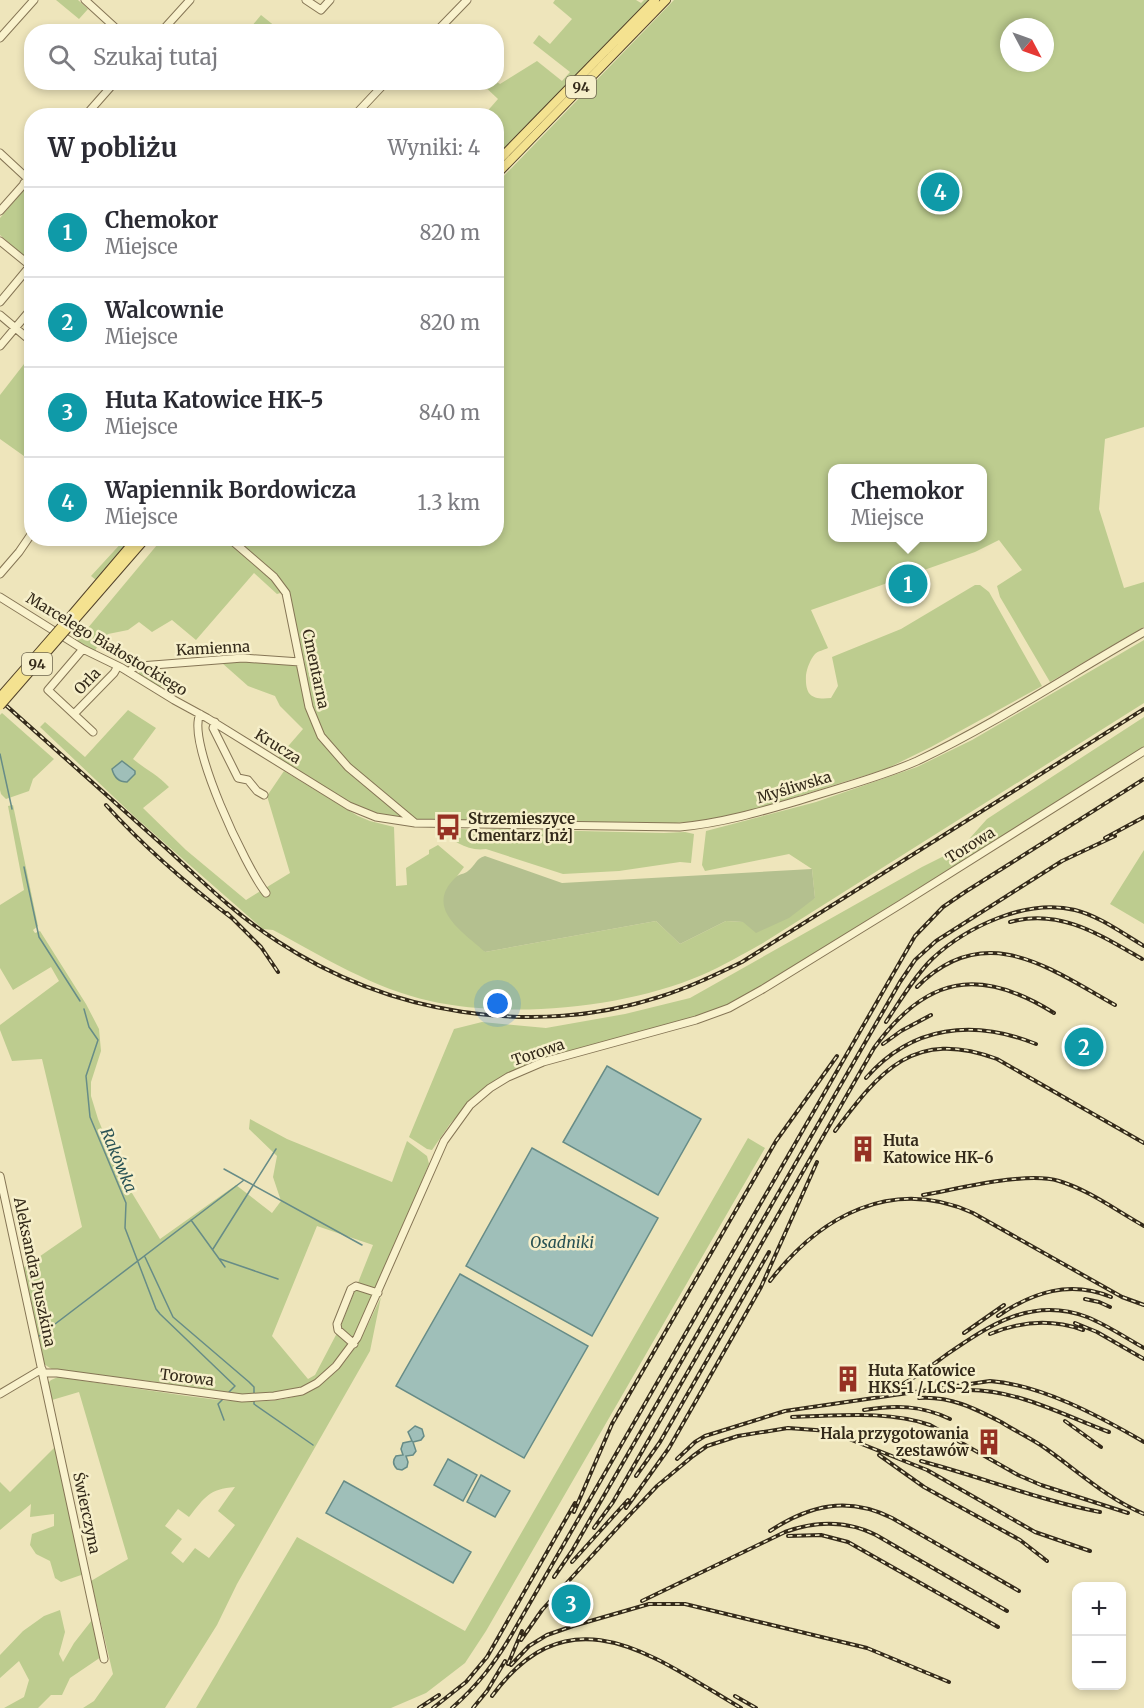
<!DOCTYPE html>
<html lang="pl">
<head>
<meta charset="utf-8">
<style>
  :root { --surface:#fff; --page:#f2f2f3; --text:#2b2b33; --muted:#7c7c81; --line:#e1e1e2; --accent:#963123 }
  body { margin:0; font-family:Merriweather,serif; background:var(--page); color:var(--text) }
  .controls { position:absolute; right:18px; bottom:18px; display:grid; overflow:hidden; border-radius:12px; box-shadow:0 3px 9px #0003 }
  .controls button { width:54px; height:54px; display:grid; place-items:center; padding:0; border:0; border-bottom:2px solid var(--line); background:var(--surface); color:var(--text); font:30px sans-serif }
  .compass { position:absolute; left:1000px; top:18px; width:54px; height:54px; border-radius:50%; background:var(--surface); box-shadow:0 3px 9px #0003; rotate:131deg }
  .you { position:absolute; left:498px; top:1004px; width:21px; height:21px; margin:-15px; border:4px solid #fff; border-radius:50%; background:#1a73e8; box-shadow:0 0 0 9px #1a73e833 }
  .badge { display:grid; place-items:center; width:39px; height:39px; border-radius:50%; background:var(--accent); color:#fff; font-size:20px; font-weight:700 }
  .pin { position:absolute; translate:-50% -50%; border:3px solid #fff; box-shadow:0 2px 6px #0006 }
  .popup { position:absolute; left:828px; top:464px; width:159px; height:78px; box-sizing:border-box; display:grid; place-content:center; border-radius:12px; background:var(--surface); filter:drop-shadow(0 2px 4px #0005); font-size:20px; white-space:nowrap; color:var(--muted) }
  .popup b { font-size:22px; color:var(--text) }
  .popup::after { content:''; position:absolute; left:50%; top:100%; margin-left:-12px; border:12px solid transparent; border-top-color:var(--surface) }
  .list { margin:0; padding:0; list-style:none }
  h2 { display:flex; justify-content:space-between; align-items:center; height:78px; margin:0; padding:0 24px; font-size:26px }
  h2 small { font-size:20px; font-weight:400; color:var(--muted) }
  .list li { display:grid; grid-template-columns:39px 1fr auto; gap:18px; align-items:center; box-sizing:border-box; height:90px; padding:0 24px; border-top:2px solid var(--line) }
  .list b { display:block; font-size:22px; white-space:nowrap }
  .list p { margin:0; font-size:20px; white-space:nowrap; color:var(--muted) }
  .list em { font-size:20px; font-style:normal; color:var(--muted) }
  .icon { flex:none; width:33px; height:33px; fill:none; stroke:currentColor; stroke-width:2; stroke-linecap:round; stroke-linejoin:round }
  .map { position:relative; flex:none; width:1144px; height:1708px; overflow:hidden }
  .search { position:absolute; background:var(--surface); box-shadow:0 3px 9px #0003; left:24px; top:24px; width:480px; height:66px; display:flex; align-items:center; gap:15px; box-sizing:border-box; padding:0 21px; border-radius:24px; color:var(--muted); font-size:22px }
  .panel { position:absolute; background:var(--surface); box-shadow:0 3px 9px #0003; left:24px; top:108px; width:480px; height:438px; border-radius:24px }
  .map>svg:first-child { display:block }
</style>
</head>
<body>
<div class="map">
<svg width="1144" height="1708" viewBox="0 0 1144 1708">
  <rect width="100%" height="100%" fill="#eee5bb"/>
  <path fill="#bdcc8f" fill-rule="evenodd" d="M56,0H78L88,9L79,19Z
    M555,0H636L641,3L644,0H650L497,155L496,116L484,115L498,99L481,83L497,82L500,84L537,61L562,81L570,72L533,43L539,35L550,44L572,19L553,3Z
    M674,0H1144V427L1105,439L1099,509L1124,588L1144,582V627L1050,682L1000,597L997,586L1022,570L999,540L975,552L811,610L828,648C824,650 818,651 815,654C810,660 807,668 806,675C805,695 811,700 831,698L838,686L832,657L901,629L975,585H980L989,592L1042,686L931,747L886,769L737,815L700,821L663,824L404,819L376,815L358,808L277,759L303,729L280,706L275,696L248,686L222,663L223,660L299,663L284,592L277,594L254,573L196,640L172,620L152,632L139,622L128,630L108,634L100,641L95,651L77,641L162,539L496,538L497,183ZM1009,27H1045V63H1009ZM833,468H983V538H833Z
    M261,15L281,31H256L251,27Z
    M23,191H28L31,194V262L0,235V218Z
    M31,355L32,461H31L0,439V395Z
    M125,539H131L96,580L91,576Z
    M1144,640V703L763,943C743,954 723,966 702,975C625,1008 512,1019 430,1001C375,989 323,957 273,930L263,929L136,818L40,727L45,722L85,757L128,710L156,728L133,759C145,769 158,775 169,787L143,808L186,850L246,900L290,873L267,796L284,771L358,816L370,821L394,827L396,886L407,885L406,868L429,854V850L438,845L464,867L446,891L485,952L656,921L680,944L726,921L743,922L815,898L812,869L789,854L705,871L702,865L706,831L816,802L917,767L972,740Z
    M150,668L166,679L160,688L139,674V670Z
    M2,713L54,759L33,779L29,791L6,799L1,794L0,790V715Z
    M1144,717V747L753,992L708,1015L550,1056L515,1070L498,1079L474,1098L450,1124L432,1150L427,1149L409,1137L454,1029L482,1022L546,1028L625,1014L690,998L922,867L962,847L987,819Z
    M13,805L38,926L33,930L35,933L40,931L86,1004L99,1029L101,1051L91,1082V1096L98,1119L121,1175L160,1239L236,1185L272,1213L281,1201L273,1177L277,1156L249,1129L250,1119L287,1139L392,1182L407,1141L427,1156L429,1164L378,1288L356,1336L351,1338L340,1328L373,1245L317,1226L272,1336L308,1379L315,1375L337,1333L350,1345C337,1358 323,1377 306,1385C263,1407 194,1387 148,1381C117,1377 85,1373 53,1370L44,1364L23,1268L82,1227L42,1059L12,1061L0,1030V1025L59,981L51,967L13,990L0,968V905L24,890L8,806Z
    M444,828C461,828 478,832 495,829L664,833L685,832L694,834L691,863L680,862L619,871L563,874L486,849C468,852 453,840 438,831Z
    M1144,850V924L1110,904Z
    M748,1138L765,1148L486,1631L465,1663L426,1693L391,1708H196L297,1537L465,1631Z
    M381,1297L370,1351L237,1584L217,1625L165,1708H83L94,1701L113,1674L91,1581L128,1559L79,1392L52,1400L48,1383L51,1380L58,1377C89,1382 121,1386 153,1391C199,1397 273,1413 315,1388C349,1368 365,1331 381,1297ZM235,1487L218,1511L235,1525L209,1558L195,1548L183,1563L171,1553L182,1539L165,1526L178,1509L189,1517C205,1497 209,1489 235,1487Z
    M56,1446L84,1574L61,1582L55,1578L50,1561L36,1554L30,1545L32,1534L54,1526V1514L30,1517L31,1504L0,1530V1482L10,1492Z
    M60,1610L65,1632L59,1654L63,1662L74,1643L92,1620L101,1657L70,1678L62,1695H51L38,1708H4L24,1697L29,1680L19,1661L0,1678V1655L23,1631L44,1616Z"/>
  <path fill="#b4c08f" d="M485,856L562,883L812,869L815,898L789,918L756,933L743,922L726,921L680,944L656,921L485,952C463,932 423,908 456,877C459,874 465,874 468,871C476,865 475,859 485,856Z"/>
  <path fill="#9fbfb9" stroke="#678c87" stroke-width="1.5" d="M122,761L135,771V774L127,782C119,782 114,777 112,769Z
    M607,1066L701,1119L658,1195L563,1142Z
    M532,1148L658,1218L592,1336L466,1266Z
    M460,1274L588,1346L524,1458L396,1386Z
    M415,1426L422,1429L424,1436L421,1440L413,1442L416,1451L413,1455L406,1456L408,1462L407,1467L402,1470L397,1469C393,1465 392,1461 396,1456L403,1455L401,1449L403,1443L412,1441L408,1432Z
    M448,1459L477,1475L463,1501L434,1485Z
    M481,1475L510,1491L495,1517L467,1502Z
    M344,1481L471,1552L453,1583L326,1513Z"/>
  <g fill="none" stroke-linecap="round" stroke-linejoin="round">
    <path stroke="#678c87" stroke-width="1.5" d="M0,754L12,809
      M24,867L39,937L80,1001
      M84,1009L89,1027L98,1040L86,1076L90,1117L126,1203L125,1228L156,1309L160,1314L235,1386L229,1392
      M224,1169L362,1245
      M191,1220L225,1267
      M213,1249L276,1149
      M145,1257L173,1317L249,1382L254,1387V1393
      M220,1259L278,1279
      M38,1337L244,1180
      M223,1399L218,1404L224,1420
      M254,1401V1404L313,1445"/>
    <g stroke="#857555" stroke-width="9">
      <path id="minor" d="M85,0L120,32
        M306,0L321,10L330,0
        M161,32L190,0
        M436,32L467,0
        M0,38L34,0
        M85,116L115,82
        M354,116L386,82
        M0,153L28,179
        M24,183L32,189
        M0,211L32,175
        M0,241L32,267
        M0,302L30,266
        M0,315L32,342
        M0,346L32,308
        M229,538L274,577L286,593L309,707L321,736L348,767L415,823
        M0,574L19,552L32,533
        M0,597L83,649L122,668L174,700L207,718L349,806L376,817L415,823L680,827C723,823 763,811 804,799C842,787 881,777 917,761C995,724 1070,674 1144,632
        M83,649L48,690L93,732
        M129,672L133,668L140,666L243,658L300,662
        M74,714L114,673L118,666
        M200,714C186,742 246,868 266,893
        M215,722L213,728L238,778L248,780L257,791L264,795
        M0,1176L104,1659
        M354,1344L338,1330L337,1324L351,1289L356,1286L378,1293
        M43,1373H57L242,1398L274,1396L302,1391L317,1383L336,1366L357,1338L444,1141L470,1105L490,1088L508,1077L543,1062L696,1020L729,1008L763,989L901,904L1144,751
        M0,1394L42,1369"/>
    </g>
    <g stroke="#52422a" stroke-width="10">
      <path id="major" d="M496,163L655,0
        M496,175L666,0
        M69,618L137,538
        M73,622L146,538"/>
    </g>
    <use href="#minor" stroke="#f9f2cd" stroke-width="7"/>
    <use href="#major" stroke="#f4e290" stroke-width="8"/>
    <g stroke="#342a1a" stroke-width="4">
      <path id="rail" d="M0,700C55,749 110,798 166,848C201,880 236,915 277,941C388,1014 531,1038 659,997C688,988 715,975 742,962L1144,709
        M106,805C144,847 188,885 233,919
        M1105,838L1144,817
        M227,913L261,947L278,972
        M1010,922C1060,908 1100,935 1142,959
        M917,987C985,919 1049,968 1115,1005
        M886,1022C900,1001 914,977 932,959C966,927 1027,898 1075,910C1099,916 1122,933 1144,946
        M883,1044L901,1031L931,1015
        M866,1078C912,1025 974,1019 1036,1044
        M835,1131C880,1071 914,1028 997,1059L1144,1143
        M923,1195C958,1189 1026,1171 1059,1181C1089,1190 1117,1211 1144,1226
        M770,1281C820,1216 892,1176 973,1213L1122,1297L1144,1305
        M1085,1299L1099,1302L1110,1307
        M998,1316C1033,1292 1070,1280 1111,1297
        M1075,1323L1097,1332L1144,1359
        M964,1333L1004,1305
        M990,1334C1021,1321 1052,1319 1083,1330
        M966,1390C1016,1389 1063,1415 1109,1432
        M887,1391C909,1383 928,1368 946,1355C990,1325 1032,1296 1087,1317C1107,1325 1126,1338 1144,1348
        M919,1398C950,1396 974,1408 1001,1422C1015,1431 1031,1438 1045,1448C1078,1471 1106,1498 1144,1514
        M864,1410C895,1405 921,1405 950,1419
        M792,1417C837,1416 887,1410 930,1425L1018,1475L1041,1485L1128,1513
        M1065,1421L1101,1447
        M879,1455L924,1487L1020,1540L1047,1561
        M677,1459L695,1442L705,1436L785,1411L990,1381C1042,1385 1099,1416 1144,1442
        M921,1461C981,1477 1039,1500 1100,1512
        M636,1476L660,1442L769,1252
        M626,1508L669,1448L761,1287L817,1162
        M574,1512L612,1424L776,1141L837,1056
        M594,1528L613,1502L874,1048C926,976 979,966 1054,1013
        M770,1531C810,1505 847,1496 892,1518L1019,1591
        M788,1536L821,1535L848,1542L998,1627
        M572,1562L628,1500
        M554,1577L572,1551L900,982L915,960L936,941L1062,861L1115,836
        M642,1601L785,1532C815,1521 846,1520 876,1535L1007,1611
        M521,1640L542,1610L621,1524L657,1486L693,1456L707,1446L738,1436L788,1428L829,1431L927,1470L1035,1532L1090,1551
        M508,1664L522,1631
        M511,1665L529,1646L547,1635L573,1626L649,1604H685L867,1648L949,1682
        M492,1696C571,1588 655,1658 741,1708
        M735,1696L756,1708
        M419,1708L439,1695
        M433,1708L466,1682L487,1657L575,1503
        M452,1708C478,1685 494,1664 512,1634L915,936L943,907L965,892L1144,779
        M473,1708L487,1691L505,1661"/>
    </g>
    <use href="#rail" stroke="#f6efca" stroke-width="1.5" stroke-dasharray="4.5" stroke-linecap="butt"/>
    <g stroke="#52422a" stroke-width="10" stroke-linecap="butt">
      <path id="major-bridge" d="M0,697L69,618
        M0,706L73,622"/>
    </g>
    <use href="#major-bridge" stroke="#f4e290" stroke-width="8"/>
  </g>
  <defs>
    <g id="bus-bare" transform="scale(2.07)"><path d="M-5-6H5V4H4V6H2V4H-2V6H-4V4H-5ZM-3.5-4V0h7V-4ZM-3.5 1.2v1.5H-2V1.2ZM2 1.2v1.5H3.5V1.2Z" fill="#963123" stroke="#f6efca" stroke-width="2.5" paint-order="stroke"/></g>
    <g id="building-bare" transform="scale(2.07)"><path d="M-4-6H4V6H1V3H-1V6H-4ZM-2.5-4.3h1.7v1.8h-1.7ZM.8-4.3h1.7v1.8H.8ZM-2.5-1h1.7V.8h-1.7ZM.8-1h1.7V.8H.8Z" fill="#963123" stroke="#f6efca" stroke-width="2.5" paint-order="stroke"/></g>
  </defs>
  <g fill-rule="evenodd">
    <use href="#bus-bare" x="448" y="827"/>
    <use href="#building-bare" x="863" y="1149"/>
    <use href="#building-bare" x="848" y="1379"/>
    <use href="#building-bare" x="989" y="1442"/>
  </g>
  <g text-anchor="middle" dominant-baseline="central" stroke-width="5" stroke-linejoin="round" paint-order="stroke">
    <g fill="#f6efca" stroke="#6e654f" stroke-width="1.5">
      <rect x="566" y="76" width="30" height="22" rx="4.5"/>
      <rect x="22" y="653" width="30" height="22" rx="4.5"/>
    </g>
    <g font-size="14" font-weight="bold" fill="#342a1a">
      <text x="581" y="87">94</text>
      <text x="37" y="664">94</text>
    </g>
    <g font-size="15" fill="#342a1a" stroke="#f6efca">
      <text transform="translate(107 644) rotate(31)">Marcelego Białostockiego</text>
      <text transform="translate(213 648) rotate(-3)">Kamienna</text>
      <text transform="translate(316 669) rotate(78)">Cmentarna</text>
      <text transform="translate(87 681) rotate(-46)">Orla</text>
      <text transform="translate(278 746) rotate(32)">Krucza</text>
      <text transform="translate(794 787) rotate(-17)">Myśliwska</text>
      <text transform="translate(970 845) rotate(-32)">Torowa</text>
      <text transform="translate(538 1052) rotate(-19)">Torowa</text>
      <text transform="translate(35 1272) rotate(78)">Aleksandra Puszkina</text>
      <text transform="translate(187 1377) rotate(7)">Torowa</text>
      <text transform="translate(87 1513) rotate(78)">Świerczyna</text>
    </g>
    <g font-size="15" font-weight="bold" fill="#342a1a" stroke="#f6efca" text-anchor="start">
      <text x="468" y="818">Strzemieszyce<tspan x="468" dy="17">Cmentarz [nż]</tspan></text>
      <text x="883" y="1140">Huta<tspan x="883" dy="17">Katowice HK-6</tspan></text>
      <text x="868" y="1370">Huta Katowice<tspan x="868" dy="17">HKS-1 / LCS-2</tspan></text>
      <text x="969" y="1433" text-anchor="end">Hala przygotowania<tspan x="969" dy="17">zestawów</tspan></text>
    </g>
    <g font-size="16" font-style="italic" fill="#295254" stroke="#f6efca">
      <text transform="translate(119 1160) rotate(67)">Rakówka</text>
      <text x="562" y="1242">Osadniki</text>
    </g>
  </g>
</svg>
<div class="controls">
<button>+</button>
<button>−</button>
</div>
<svg class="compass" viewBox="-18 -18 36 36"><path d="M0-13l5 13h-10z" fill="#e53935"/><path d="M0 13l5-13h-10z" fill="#7c7c81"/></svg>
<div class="you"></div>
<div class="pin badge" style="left:908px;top:584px;background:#0f9aa8">1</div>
<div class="popup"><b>Chemokor</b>Miejsce</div>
<div class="pin badge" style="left:1084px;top:1047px;background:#0f9aa8">2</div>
<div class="pin badge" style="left:571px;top:1604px;background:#0f9aa8">3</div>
<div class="pin badge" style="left:940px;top:192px;background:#0f9aa8">4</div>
<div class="search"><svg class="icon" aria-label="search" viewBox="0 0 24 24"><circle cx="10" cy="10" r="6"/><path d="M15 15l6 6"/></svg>Szukaj tutaj</div>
<section class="panel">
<h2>W pobliżu<small>Wyniki: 4</small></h2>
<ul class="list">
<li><span class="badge" style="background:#0f9aa8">1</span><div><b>Chemokor</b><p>Miejsce</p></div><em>820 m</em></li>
<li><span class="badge" style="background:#0f9aa8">2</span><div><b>Walcownie</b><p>Miejsce</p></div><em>820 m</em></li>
<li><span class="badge" style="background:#0f9aa8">3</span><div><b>Huta Katowice HK-5</b><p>Miejsce</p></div><em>840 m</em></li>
<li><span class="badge" style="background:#0f9aa8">4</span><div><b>Wapiennik Bordowicza</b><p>Miejsce</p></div><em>1.3 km</em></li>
</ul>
</section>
</div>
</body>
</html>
